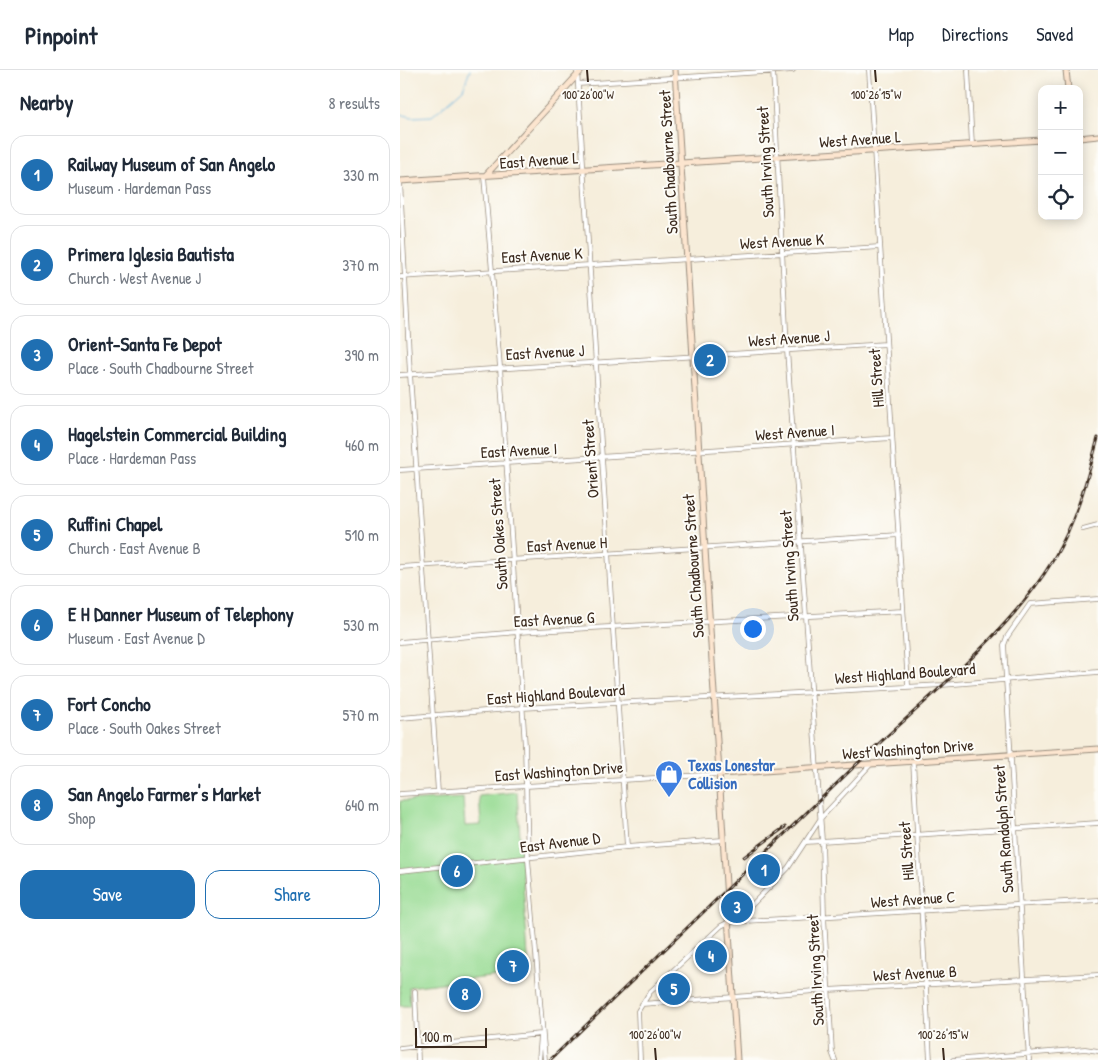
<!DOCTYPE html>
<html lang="en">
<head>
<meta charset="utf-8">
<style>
  :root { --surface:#fff; --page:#f6f6f7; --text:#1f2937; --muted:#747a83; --line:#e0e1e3; --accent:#1f6fb2 }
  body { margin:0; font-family:"Patrick Hand",sans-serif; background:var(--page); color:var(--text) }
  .controls { position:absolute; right:15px; top:15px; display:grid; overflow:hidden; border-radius:10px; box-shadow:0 2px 12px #0003 }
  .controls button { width:45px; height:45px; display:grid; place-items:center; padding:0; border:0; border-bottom:1px solid var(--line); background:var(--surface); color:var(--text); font:25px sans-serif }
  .scale { position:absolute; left:15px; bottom:12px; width:72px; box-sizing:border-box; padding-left:5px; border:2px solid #3b2a1e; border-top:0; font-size:14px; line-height:18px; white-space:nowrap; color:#3b2a1e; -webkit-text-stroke:4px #fdfcf7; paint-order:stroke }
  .you { position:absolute; left:352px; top:558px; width:18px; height:18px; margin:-12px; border:4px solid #fff; border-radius:50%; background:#1a73e8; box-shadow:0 0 0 8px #1a73e833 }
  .badge { display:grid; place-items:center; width:32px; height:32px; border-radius:50%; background:var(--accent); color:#fff; font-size:16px; font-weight:700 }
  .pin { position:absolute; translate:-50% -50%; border:2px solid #fff; box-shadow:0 1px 5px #0006 }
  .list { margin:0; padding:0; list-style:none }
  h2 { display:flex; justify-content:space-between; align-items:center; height:65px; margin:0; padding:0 20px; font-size:21px }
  h2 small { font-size:16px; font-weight:400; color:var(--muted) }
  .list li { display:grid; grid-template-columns:32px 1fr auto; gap:15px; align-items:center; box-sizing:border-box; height:80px; margin:0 10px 10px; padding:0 10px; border:1px solid var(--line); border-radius:15px }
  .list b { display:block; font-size:19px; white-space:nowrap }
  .list p { margin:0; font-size:16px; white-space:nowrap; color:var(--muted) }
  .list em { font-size:16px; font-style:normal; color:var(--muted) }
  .actions { display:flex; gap:10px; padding:15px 20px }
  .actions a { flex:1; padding:11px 0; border:1px solid var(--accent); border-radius:15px; text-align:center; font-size:18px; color:var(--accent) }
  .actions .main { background:var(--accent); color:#fff }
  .icon { flex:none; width:28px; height:28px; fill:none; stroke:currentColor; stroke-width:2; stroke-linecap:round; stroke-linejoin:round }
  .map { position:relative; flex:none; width:698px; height:990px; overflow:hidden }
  header { display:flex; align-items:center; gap:30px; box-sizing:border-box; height:70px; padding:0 25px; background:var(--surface); border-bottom:1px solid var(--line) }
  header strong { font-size:24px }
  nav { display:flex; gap:28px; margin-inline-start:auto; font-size:18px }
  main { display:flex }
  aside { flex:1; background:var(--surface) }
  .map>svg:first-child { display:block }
</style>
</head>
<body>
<header>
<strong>Pinpoint</strong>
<nav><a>Map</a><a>Directions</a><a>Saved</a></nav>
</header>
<main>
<aside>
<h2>Nearby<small>8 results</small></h2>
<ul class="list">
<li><span class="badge">1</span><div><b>Railway Museum of San Angelo</b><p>Museum · Hardeman Pass</p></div><em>330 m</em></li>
<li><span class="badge">2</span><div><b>Primera Iglesia Bautista</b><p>Church · West Avenue J</p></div><em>370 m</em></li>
<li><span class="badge">3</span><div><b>Orient-Santa Fe Depot</b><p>Place · South Chadbourne Street</p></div><em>390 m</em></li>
<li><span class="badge">4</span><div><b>Hagelstein Commercial Building</b><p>Place · Hardeman Pass</p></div><em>460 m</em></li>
<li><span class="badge">5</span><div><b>Ruffini Chapel</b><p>Church · East Avenue B</p></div><em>510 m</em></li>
<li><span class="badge">6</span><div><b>E H Danner Museum of Telephony</b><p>Museum · East Avenue D</p></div><em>530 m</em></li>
<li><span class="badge">7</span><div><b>Fort Concho</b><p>Place · South Oakes Street</p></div><em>570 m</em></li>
<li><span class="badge">8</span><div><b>San Angelo Farmer's Market</b><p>Shop</p></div><em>640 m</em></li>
</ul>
<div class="actions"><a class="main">Save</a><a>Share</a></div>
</aside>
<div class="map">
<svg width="698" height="990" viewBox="0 0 698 990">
  <rect width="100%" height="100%" fill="#fdfcf7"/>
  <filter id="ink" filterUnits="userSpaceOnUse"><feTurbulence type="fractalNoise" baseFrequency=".02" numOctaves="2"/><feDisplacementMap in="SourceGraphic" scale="10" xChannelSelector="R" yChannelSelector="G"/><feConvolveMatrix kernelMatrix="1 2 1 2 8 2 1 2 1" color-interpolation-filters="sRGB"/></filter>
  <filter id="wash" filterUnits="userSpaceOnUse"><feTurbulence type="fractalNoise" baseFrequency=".0096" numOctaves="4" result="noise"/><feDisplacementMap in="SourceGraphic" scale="20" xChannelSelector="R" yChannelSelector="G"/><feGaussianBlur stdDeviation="1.12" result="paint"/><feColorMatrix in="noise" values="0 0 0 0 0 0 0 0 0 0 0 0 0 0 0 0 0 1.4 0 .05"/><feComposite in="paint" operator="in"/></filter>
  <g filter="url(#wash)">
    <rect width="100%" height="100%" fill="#f6eedc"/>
    <path fill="#99dc94" stroke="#6a8359" d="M117,722L129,902L9,917L10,936H0V731L63,728L65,756L81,755L79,726Z"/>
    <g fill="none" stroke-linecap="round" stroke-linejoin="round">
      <path stroke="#67b2df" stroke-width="1" d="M0,44L12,47L32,46L63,19L70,0"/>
    </g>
  </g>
  <g filter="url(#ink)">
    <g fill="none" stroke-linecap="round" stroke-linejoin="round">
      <g stroke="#988c7d" stroke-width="5.5">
        <path id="street" d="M177,0L227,777
          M373,0L387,280L422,771L424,847L432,982L435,990
          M469,0L508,615
          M568,0L572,75
          M178,14L393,0
          M84,106L100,297L125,676L128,789L145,990
          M0,111L10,304L38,722
          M0,207L480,177
          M0,305L486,274
          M0,400L492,368
          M683,459L698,455
          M0,497L499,465
          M0,572L118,562L503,541
          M0,648L122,638L542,615L698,602
          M513,691L530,990
          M0,724L319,704
          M406,772L698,753
          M0,801L227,777L323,770
          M340,851L343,844L388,798L421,748L471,694
          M15,921L18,990
          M242,934L428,920L698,905
          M0,978L141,964
          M139,990L141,966
          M240,990L238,941L250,922L321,856L329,852L698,830
          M553,990L685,979L698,981
          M629,990L604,575L607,567L630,534L698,529"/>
      </g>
      <g stroke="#988c7d" stroke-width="7">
        <path id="secondary" d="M275,0L337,990
          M666,0L668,19
          M679,68L698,66
          M85,106L182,0
          M0,111L642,70
          M319,704L698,679"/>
      </g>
      <use href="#street" stroke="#fff" stroke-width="4"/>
      <use href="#secondary" stroke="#fce5cf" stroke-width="5"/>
      <g stroke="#3b2a1e" stroke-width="3">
        <path id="rail" d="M344,787L385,757
          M150,990C252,891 355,793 457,694C521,633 608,565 653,490C676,452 687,410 698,368"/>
      </g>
      <use href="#rail" stroke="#fdfcf7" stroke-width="1" stroke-dasharray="4" stroke-linecap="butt"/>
    </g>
  </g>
  <path fill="none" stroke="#3b2a1e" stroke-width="2" d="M187,0L188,12M475,0L476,12M255,978L256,990M543,978L544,990"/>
  <defs>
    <g id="shop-pin" transform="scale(1.4375)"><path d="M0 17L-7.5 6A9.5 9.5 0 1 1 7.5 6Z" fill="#3f7fe0" stroke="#fdfcf7"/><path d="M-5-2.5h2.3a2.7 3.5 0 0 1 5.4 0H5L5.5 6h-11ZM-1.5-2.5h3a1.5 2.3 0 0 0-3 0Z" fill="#fff"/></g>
  </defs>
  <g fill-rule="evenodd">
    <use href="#shop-pin" x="269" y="704"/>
  </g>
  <g text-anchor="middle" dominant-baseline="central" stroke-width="4" stroke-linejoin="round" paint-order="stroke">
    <g font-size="16" fill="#3b2a1e" stroke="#fdfcf7">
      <text transform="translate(460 69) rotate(-4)">West Avenue L</text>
      <text transform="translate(139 90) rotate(-4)">East Avenue L</text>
      <text transform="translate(268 92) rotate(-93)">South Chadbourne Street</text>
      <text transform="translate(365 92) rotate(-93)">South Irving Street</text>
      <text transform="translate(382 171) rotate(-3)">West Avenue K</text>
      <text transform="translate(142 185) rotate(-3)">East Avenue K</text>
      <text transform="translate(389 268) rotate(-4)">West Avenue J</text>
      <text transform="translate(145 282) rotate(-3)">East Avenue J</text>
      <text transform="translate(476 308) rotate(-94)">Hill Street</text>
      <text transform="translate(395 362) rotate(-4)">West Avenue I</text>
      <text transform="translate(119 380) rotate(-3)">East Avenue I</text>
      <text transform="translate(190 389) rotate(-94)">Orient Street</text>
      <text transform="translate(98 464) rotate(-94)">South Oakes Street</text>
      <text transform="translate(167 474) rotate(-3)">East Avenue H</text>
      <text transform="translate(293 496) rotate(-94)">South Chadbourne Street</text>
      <text transform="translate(389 496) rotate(-94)">South Irving Street</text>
      <text transform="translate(154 549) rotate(-3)">East Avenue G</text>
      <text transform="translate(505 603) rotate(-4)">West Highland Boulevard</text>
      <text transform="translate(156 624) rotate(-4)">East Highland Boulevard</text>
      <text transform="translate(508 679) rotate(-4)">West Washington Drive</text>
      <text transform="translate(159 701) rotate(-4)">East Washington Drive</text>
      <text transform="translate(603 759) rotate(-94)">South Randolph Street</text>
      <text transform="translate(160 772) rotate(-7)">East Avenue D</text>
      <text transform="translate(506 781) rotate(-94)">Hill Street</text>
      <text transform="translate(513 829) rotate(-4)">West Avenue C</text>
      <text transform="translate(415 900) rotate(-93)">South Irving Street</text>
      <text transform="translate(515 903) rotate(-3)">West Avenue B</text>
    </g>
    <g font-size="16" font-weight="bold" fill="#366cbe" stroke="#fdfcf7" text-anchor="start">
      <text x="288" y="695">Texas Lonestar<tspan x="288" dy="18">Collision</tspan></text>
    </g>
  </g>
  <g font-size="12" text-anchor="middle" fill="#3b2a1e" stroke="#fdfcf7" stroke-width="4" stroke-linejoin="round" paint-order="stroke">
    <text x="188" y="29">100°26'00"W</text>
    <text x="476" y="29">100°26'15"W</text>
    <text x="255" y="969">100°26'00"W</text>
    <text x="543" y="969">100°26'15"W</text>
  </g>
</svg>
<div class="controls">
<button>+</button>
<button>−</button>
<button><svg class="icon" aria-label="locate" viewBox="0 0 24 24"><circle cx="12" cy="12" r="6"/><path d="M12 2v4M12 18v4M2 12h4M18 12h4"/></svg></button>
</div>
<div class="scale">100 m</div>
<div class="you"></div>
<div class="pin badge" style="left:364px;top:800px">1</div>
<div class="pin badge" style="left:310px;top:290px">2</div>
<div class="pin badge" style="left:337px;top:837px">3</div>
<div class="pin badge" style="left:311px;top:886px">4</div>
<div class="pin badge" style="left:274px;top:919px">5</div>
<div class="pin badge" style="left:57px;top:801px">6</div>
<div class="pin badge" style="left:113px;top:896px">7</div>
<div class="pin badge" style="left:65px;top:924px">8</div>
</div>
</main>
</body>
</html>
